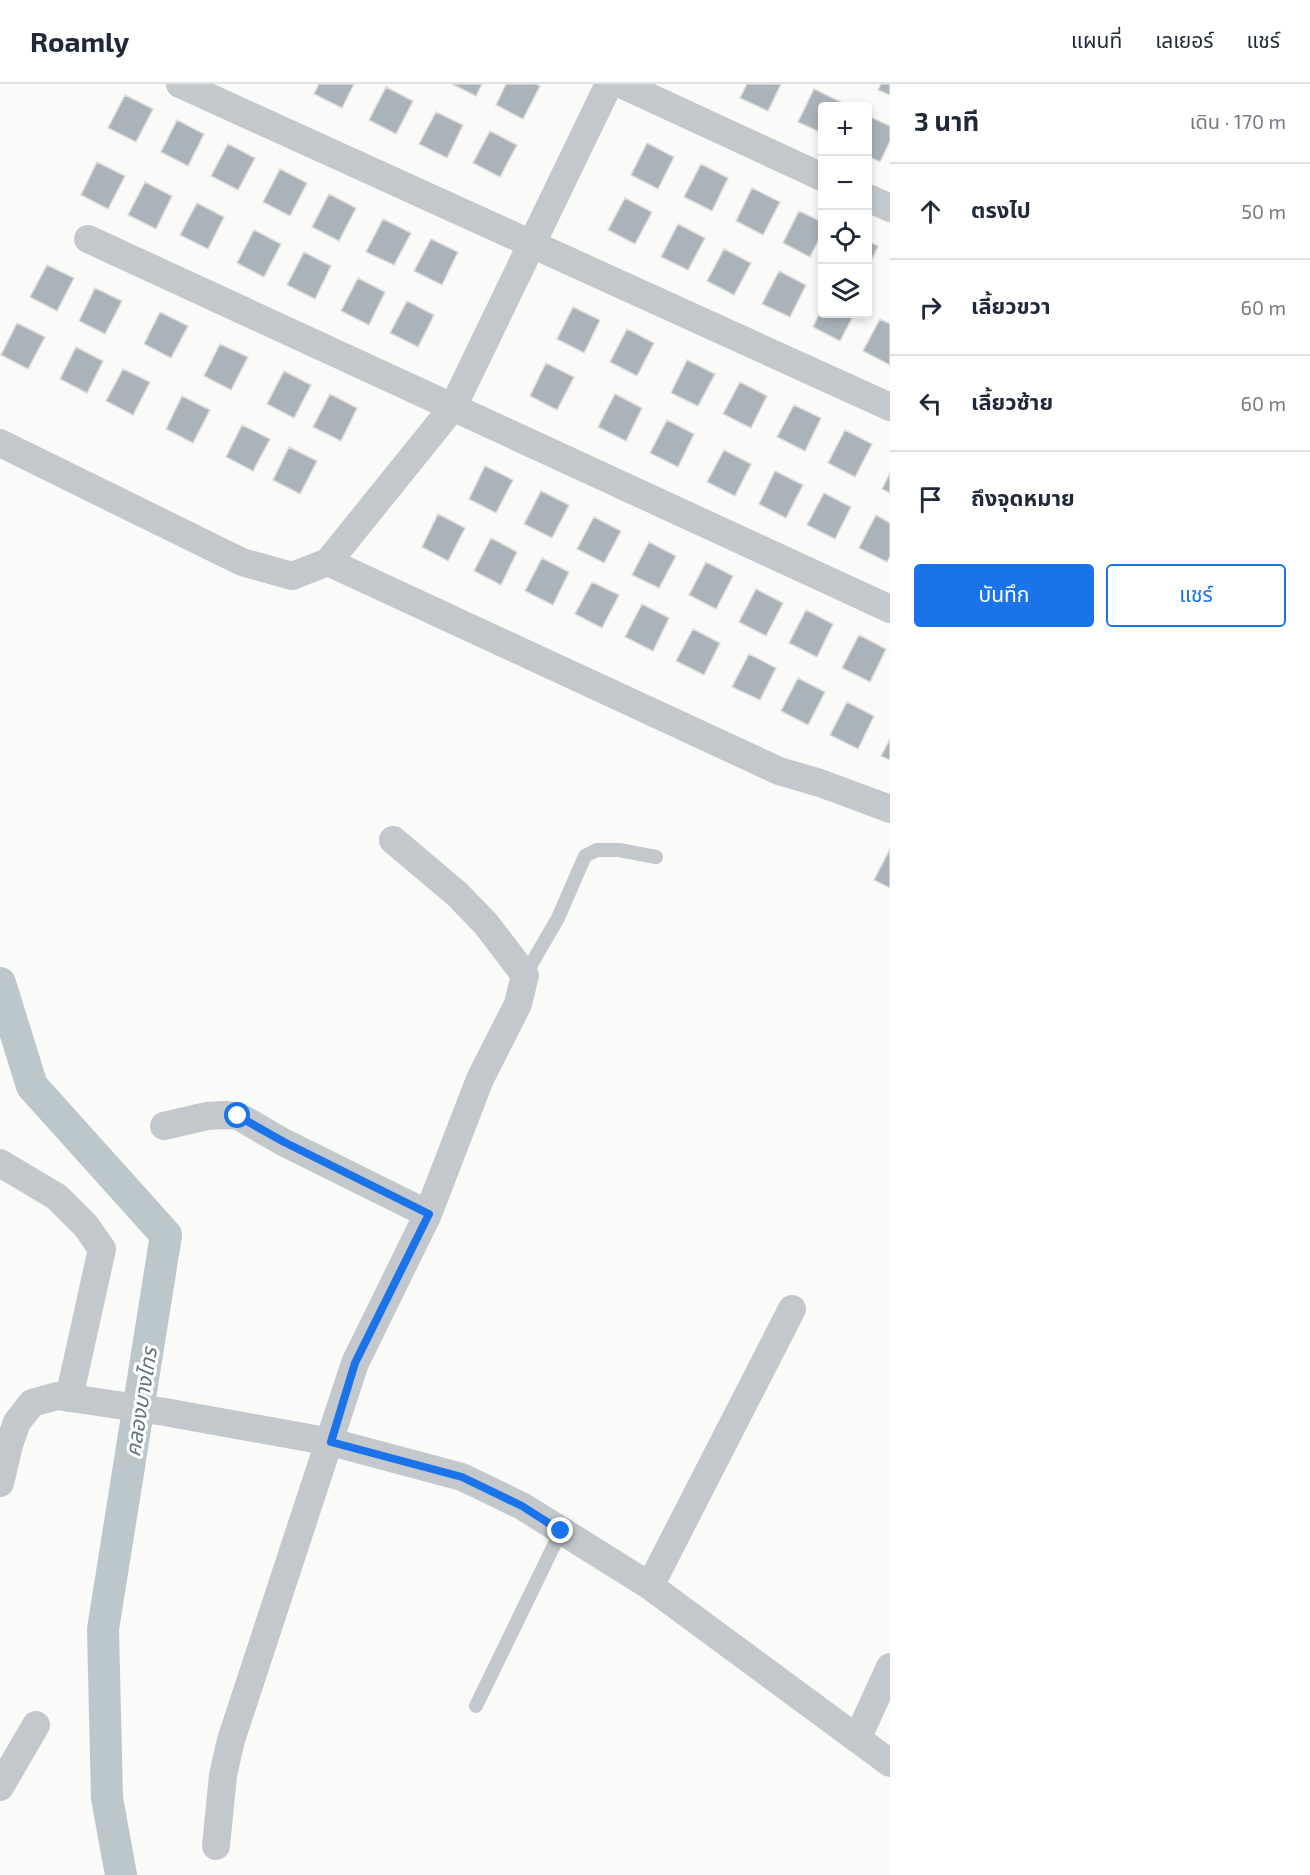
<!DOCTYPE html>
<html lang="th">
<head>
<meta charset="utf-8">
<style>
  :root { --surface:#fff; --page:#f2f2f3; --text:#1f2937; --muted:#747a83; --line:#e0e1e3; --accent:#1a73e8 }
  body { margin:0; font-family:"Exo 2","Noto Sans Thai",sans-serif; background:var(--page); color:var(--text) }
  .controls { position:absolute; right:18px; top:18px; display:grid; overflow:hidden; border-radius:6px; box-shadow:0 3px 9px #0003 }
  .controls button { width:54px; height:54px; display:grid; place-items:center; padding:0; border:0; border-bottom:2px solid var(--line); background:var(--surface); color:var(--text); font:30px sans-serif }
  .stop { position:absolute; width:18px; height:18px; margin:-14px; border:4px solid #1a73e8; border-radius:50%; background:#fff }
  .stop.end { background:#1a73e8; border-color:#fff; box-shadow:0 2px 6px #0008 }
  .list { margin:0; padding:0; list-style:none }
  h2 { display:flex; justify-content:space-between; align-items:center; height:78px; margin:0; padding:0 24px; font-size:26px }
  h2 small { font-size:20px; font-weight:400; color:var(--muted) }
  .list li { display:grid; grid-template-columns:39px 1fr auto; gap:18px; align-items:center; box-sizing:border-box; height:96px; padding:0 24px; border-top:2px solid var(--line) }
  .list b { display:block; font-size:22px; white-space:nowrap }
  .list em { font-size:20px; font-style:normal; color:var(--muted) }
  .actions { display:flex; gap:12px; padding:18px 24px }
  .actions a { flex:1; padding:14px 0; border:2px solid var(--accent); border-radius:6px; text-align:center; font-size:21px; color:var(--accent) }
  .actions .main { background:var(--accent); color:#fff }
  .icon { flex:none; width:33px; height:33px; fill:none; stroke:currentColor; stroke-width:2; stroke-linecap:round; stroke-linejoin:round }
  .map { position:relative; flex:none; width:890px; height:1791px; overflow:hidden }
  header { display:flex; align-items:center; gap:36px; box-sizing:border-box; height:84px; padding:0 30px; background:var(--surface); border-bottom:2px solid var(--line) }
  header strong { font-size:28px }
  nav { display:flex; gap:33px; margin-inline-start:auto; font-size:21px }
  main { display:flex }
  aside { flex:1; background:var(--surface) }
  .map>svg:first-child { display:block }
</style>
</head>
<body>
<header>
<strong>Roamly</strong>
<nav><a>แผนที่</a><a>เลเยอร์</a><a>แชร์</a></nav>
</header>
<main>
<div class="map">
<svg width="890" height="1791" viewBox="0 0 890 1791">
  <rect width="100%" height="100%" fill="#fafaf8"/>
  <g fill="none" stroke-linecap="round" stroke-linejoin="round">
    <path stroke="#bbc7cb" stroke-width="32" d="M0,899L32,1002L166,1151L103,1545L107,1714L121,1791"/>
  </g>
  <path fill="#aab3b9" stroke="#dcdcda" stroke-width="1.5" d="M319,0H354L342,24L314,10Z
    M452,0H482L476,12Z
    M506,0H536L540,2L523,35L496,21Z
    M747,0H781L768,27L740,14Z
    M881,0H890V11L878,6Z
    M386,3L413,17L396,50L369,36Z
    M814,5L841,18L839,22H822V49L798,38Z
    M125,11L153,25L136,58L108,44Z
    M436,28L463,41L447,74L419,60Z
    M868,32L890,42V57L880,78L868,72Z
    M177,36L204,50L188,82L161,68Z
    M490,47L517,61L500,93L473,79Z
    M647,59L674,73L658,105L631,91Z
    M228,60L255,74L238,106L211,92Z
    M97,78L125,92L108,125L81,111Z
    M701,80L728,94L712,127L684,113Z
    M280,85L307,99L290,132L263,118Z
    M145,98L172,112L156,145L128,131Z
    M752,104L780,118L763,151L736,137Z
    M329,110L356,124L339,157L312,143Z
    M625,114L652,128L635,160L608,146Z
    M197,119L224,133L208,165L180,151Z
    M799,127L822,138V149L810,173L783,159Z
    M383,135L411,149L394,181L366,168Z
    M678,140L705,154L688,186L661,173Z
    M254,146L281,160L264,193L237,179Z
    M431,155L458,168L442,201L414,187Z
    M868,157L878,162L868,184Z
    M724,165L751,179L734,211L707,197Z
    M304,168L331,182L315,215L287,201Z
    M47,181L74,194L57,227L30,213Z
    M779,187L806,201L790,233L762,220Z
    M358,194L385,208L369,241L341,227Z
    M95,204L122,217L105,250L79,237Z
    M407,217L434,231L418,263L390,249Z
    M573,223L600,236L584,269L557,255Z
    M822,224V230H854L840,257L813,243Z
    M160,228L188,242L171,274L144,260Z
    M880,235L890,240V281L863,267Z
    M17,239L45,253L28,285L1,271Z
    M627,245L654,259L637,292L610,278Z
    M220,260L248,273L231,306L204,292Z
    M76,263L103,277L87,309L60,295Z
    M687,276L715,290L698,322L671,309Z
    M546,279L574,293L557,326L530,312Z
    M123,285L150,298L133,331L106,317Z
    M284,287L311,301L294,334L267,320Z
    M740,298L767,312L751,344L723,330Z
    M330,310L357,324L341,357L313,343Z
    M615,310L642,324L626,357L598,343Z
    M182,312L210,326L193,359L166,345Z
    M794,321L821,334L805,367L777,353Z
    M667,336L694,350L678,383L650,369Z
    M242,341L270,355L253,387L226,373Z
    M845,346L872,360L855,393L828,379Z
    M289,363L317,377L300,410L273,396Z
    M724,366L751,380L735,412L707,398Z
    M485,382L513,396L496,429L469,415Z
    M775,387L803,401L786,434L759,420Z
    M890,389V409L882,405Z
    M541,407L569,421L552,454L524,440Z
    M824,409L851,423L835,455L807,441Z
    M438,430L465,444L448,477L422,463Z
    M876,431L890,439V472L887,478L859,464Z
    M594,433L621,447L604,479L577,465Z
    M491,454L517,468L501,501L474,487Z
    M649,458L676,472L659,504L632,491Z
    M542,474L569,488L553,521L525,507Z
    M706,478L733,492L716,525L689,511Z
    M592,498L619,511L602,544L575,530Z
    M756,505L783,519L766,552L739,538Z
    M642,520L669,534L653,567L625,553Z
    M806,526L833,540L817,573L789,559Z
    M693,545L720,559L704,591L676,577Z
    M859,551L886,565L870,598L842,584Z
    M749,570L776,584L760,616L732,603Z
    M798,594L825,608L808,641L781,627Z
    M847,618L874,632L858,665L830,651Z
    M890,655V676L881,672Z
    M890,765V804L874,796Z"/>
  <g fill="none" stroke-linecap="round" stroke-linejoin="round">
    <path stroke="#c3c8cc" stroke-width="14" d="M525,891L558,834L585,772L597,766H619L656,773
      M476,1622L561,1447"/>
    <path stroke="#c3c8cc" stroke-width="28" d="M180,0L890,323
      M621,0L822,93
      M868,114L890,124
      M88,155L890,525
      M0,359L242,478L292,492L328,478L453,323L609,0
      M328,478L779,687L820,699L890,725
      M164,1042L207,1032L225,1031L238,1032L283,1058L428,1130
      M0,1079L57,1113L86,1142L102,1165L69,1314
      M0,1399L9,1361L17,1338L32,1319L57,1312L165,1328L331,1358L462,1393L522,1422L650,1502L890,1679
      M650,1502L792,1225
      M857,1655L890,1583
      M0,1703L36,1641
      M216,1762L223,1691L231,1656L355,1279L428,1130L480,995L518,920L525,891L486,840L457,810L393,756"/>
  </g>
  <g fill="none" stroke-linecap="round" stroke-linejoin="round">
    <path stroke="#1a73e8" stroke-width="8" d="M238,1032L284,1058L429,1130L355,1279L331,1358L462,1393L522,1422L561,1447"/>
  </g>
  <g text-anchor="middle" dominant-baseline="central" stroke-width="6" stroke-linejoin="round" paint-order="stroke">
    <g font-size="21" font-style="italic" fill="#60757c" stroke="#fff">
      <text transform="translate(140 1318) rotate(-81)">คลองบางไทร</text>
    </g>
  </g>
</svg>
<div class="controls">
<button>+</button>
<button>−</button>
<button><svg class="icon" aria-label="locate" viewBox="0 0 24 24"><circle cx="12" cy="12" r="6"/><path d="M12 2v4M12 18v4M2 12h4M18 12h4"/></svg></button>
<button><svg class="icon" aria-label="layers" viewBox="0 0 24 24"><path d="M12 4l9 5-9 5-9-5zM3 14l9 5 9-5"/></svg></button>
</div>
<div class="stop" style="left:238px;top:1032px"></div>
<div class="stop end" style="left:561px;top:1447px"></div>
</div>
<aside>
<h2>3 นาที<small>เดิน · 170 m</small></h2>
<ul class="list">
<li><svg class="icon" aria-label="ahead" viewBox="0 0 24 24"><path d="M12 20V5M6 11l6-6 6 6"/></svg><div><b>ตรงไป</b></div><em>50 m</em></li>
<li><svg class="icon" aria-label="right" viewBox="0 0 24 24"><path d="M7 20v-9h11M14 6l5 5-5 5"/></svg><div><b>เลี้ยวขวา</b></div><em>60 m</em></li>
<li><svg class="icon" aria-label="left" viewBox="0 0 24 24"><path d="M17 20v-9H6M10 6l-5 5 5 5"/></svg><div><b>เลี้ยวซ้าย</b></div><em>60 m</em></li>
<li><svg class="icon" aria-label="arrive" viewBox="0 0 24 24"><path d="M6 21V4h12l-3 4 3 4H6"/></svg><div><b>ถึงจุดหมาย</b></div></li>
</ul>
<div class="actions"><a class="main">บันทึก</a><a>แชร์</a></div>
</aside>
</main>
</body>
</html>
